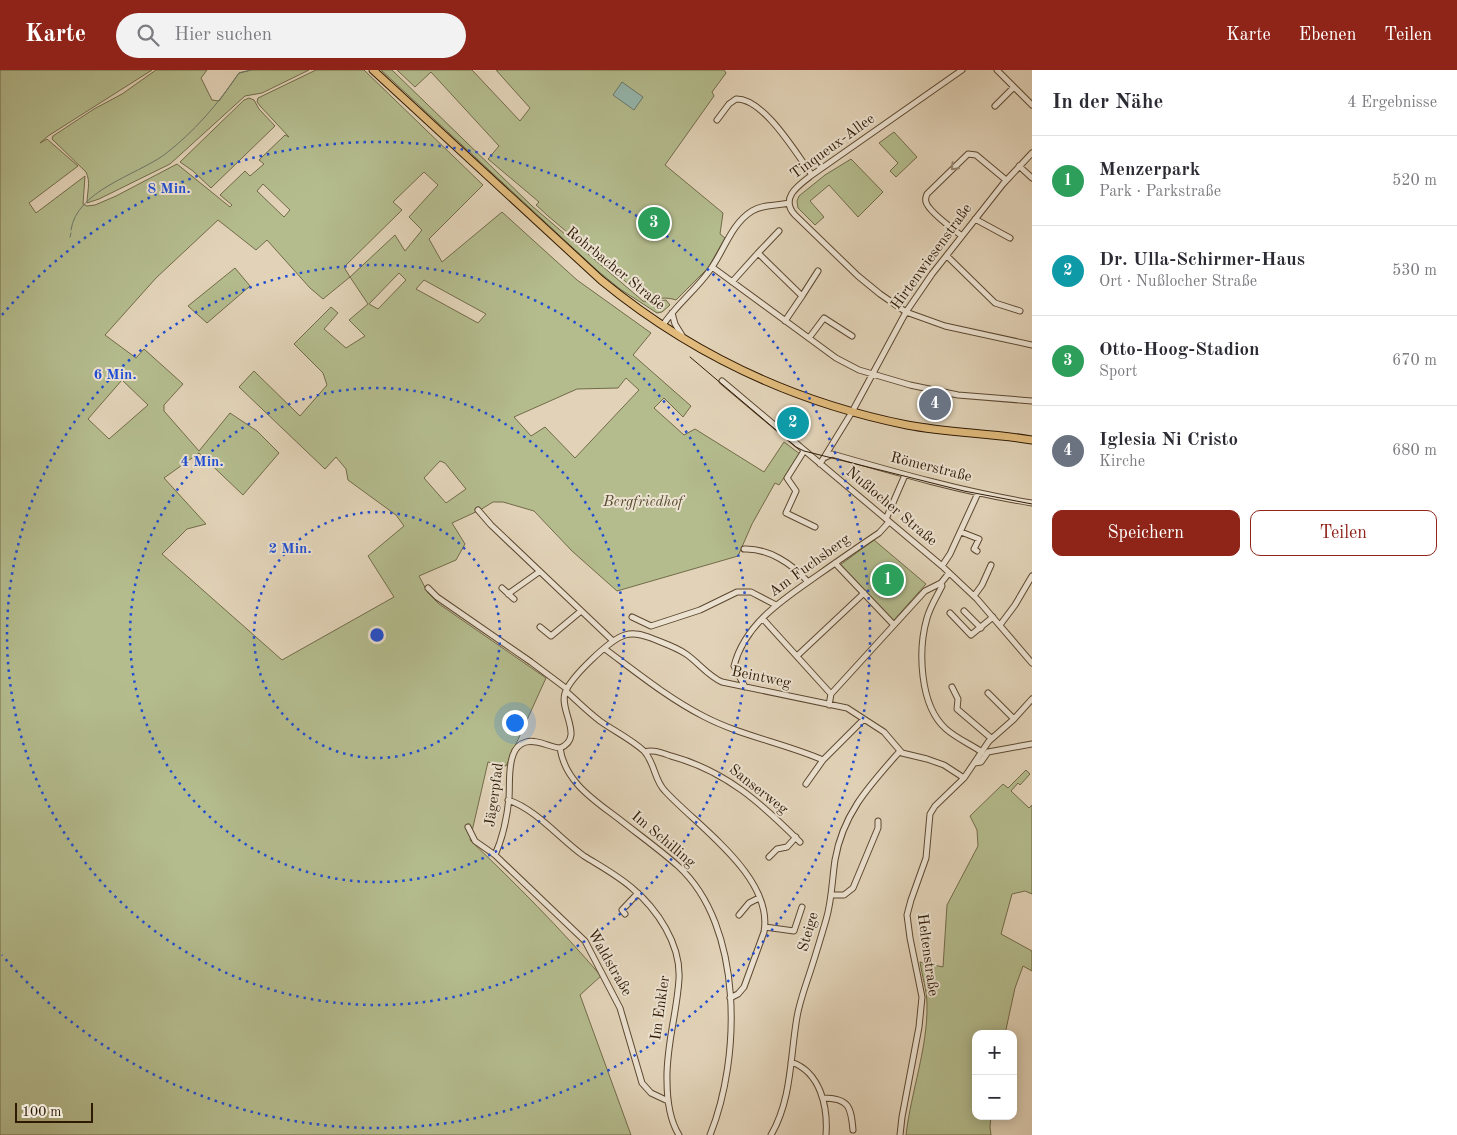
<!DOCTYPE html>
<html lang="de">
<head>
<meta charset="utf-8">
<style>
  :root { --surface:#fff; --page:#f2f2f3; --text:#2b2b33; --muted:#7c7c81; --line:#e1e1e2; --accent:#8f2418 }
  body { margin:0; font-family:"Old Standard TT",serif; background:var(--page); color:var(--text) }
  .controls { position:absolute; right:15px; bottom:15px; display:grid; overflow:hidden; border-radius:10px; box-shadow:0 2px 12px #0003 }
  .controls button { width:45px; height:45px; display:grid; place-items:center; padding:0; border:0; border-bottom:1px solid var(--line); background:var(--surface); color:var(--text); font:25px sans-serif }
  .scale { position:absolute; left:15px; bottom:12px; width:78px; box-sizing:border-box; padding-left:5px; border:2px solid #2f1a04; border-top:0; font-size:14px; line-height:18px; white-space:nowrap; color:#2f1a04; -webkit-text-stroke:4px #ece2d1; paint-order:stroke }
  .you { position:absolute; left:514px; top:652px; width:18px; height:18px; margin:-12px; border:4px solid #fff; border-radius:50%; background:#1a73e8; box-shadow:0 0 0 8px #1a73e833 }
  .badge { display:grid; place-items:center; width:32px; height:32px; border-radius:50%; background:var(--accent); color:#fff; font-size:16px; font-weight:700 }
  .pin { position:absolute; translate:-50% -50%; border:2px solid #fff; box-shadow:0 1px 5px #0006 }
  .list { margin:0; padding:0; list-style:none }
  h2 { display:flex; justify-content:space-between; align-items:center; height:65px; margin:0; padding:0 20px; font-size:21px }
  h2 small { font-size:16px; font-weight:400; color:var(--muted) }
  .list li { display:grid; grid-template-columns:32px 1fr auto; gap:15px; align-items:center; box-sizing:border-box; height:90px; padding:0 20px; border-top:1px solid var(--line) }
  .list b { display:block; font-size:19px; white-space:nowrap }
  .list p { margin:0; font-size:16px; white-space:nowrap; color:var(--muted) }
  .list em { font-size:16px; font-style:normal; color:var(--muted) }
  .actions { display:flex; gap:10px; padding:15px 20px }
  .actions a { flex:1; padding:11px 0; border:1px solid var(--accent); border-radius:10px; text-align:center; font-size:18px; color:var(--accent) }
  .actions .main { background:var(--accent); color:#fff }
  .icon { flex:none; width:28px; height:28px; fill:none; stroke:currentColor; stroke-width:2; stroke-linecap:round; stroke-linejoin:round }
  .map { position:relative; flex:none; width:1032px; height:1065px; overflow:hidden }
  header { display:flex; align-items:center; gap:30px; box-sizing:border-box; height:70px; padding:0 25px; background:var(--accent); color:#fff }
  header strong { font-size:24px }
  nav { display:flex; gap:28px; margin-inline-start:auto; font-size:18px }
  .search { width:350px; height:45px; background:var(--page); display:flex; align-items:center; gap:12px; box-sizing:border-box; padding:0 18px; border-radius:28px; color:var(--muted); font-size:19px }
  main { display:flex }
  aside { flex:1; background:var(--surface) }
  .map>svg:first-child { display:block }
</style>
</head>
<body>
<header>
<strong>Karte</strong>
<div class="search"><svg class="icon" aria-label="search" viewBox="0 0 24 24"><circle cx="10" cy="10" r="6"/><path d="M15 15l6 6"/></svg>Hier suchen</div>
<nav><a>Karte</a><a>Ebenen</a><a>Teilen</a></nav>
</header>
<main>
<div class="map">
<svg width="1032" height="1065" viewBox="0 0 1032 1065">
  <rect width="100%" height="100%" fill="#e2d3b8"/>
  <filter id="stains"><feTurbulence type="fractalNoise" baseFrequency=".004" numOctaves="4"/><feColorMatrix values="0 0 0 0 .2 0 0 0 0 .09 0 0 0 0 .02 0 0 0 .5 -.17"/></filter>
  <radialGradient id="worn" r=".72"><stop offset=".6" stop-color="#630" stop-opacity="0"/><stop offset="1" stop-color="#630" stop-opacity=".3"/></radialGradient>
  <path fill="#b4bc8e" stroke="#726b49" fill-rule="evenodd" d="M0,0H152L48,66L40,73L47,69L78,96L29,133L36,143L85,106L83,134L87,136L95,135L116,126L177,94L230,137L232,135L220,125L245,101L250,106L264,94L259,90L285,65L289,67L261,37L257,32L258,28L316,0H364L483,115L429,169L442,192L502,142L577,210L651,263L633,285L691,336L683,347L664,328L654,338L684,365L695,359L764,402L784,372L800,384L779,415L775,413L752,454L738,486L617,521L572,481L534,441L503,432H493L480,440L452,453L465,474L456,490L419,506L428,523L439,534L546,608L506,696L488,692L470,770C516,814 560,858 601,906L580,925L631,1065H0ZM424,102L438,115L409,147L422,160L405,181L395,165L350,207L344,197L402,140L393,132ZM263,114L290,140L284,147L257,121ZM218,150L256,180L267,170L310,218L323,229L350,207L368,234L349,250L365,266L346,278L324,259L338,243L331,237L294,274L323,303L327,315L300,346L254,301L239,317L325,399L336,387L346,399L348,410L396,445L404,456L368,486L394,527L282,590L162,484L187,459L206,454L164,408L199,383L243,425L279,383L257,361L230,343L199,381L164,341V335L183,314L144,279L136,288L105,265L156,208ZM399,203L406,210L378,239L369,234ZM424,210L486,244L478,253L416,219ZM626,308L639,320L575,388L545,357L531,366L514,347L577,319L618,318ZM122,310L148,335L109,369L88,349ZM440,391L445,393L466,419L446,433L424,408Z
    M156,0H207L201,8L212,30L219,31L239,3L251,0H309L262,23L245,26L170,94L99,129L87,133C87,122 91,112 86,102L52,69L53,66L94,39L122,24Z
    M381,0H392L532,136L643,231L649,232L666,230L670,235L662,242L657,243L620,219L598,201Z
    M397,0H472L520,51L530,38L496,0H724L726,3L712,22L714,26L665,95L723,143L720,164L725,168L708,198L676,230C665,226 656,230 645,228L548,146L536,135L539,132L488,89L499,76L431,2L415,17Z
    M249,28L254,30L259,39L275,56L211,118L193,101L180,92L244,30Z
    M894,62L917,87L896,107L890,101L898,93L879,73Z
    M851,89L883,122L858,147L829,115L810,131L824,147L815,155L798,138L797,131L799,126L825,105Z
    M235,198L250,216L207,253L188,236Z
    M874,470L926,514L893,551L840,495Z
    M1026,700L1030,704L1020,715L1018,713L1011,721L1029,738L1032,735V824L1025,821L1012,824L1001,864L1032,881V901L1023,896L1015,918L1005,964H976V1046H991L990,1057L991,1065H906C911,1022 928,977 927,934C927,921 922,906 920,892L943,897L947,835L978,776L977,760L970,746L1003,714L1008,718Z"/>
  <path fill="#95b8af" stroke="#6c796b" d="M622,12L643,27L634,40L613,25Z"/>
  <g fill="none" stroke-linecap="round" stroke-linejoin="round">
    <path stroke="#6c796b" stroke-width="1" d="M71,160C76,121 136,105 164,85C194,62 218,34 239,3L251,0
      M70,167L71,163"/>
    <g stroke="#5c4831" stroke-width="7">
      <path id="minor" d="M962,0L812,105C799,115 779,128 795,145L858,206L880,224L906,242L945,256L1032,275
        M997,0L1032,35
        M995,36L1014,17
        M717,50L729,34L736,29C764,28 797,85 812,105
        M1019,96L1032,108
        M975,149L1010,168
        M962,166C954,160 928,141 926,132C925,128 926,127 927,124L968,84L976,85L1006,110
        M758,183L779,161
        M947,186L995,233L1020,241
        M712,197L836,288L859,300L910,315L958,325L1032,331
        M732,212L758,183L802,226L785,251
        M802,226L818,201
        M672,243L675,254L683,267
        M663,255C676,235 696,220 710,200C724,181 731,154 752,141C763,134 776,136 789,133
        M809,268L824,248L852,266
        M722,311L942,496L977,529L1032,593
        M804,381L787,408L796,421L786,443L815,457
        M826,387L832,384C898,403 964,422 1032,433
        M820,394L852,342L906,242L932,204L1003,114L1032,83
        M478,440L491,455L613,571
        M886,449L905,405
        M961,462L979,469L974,479L977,481
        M744,479C768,478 793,494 808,512
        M835,493L893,554
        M942,496L950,484L978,423
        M941,513L942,516C937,526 930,537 927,548C918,579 919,635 946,659C956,668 970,674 982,682
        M428,518L437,527L531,592L567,619
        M502,518L514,529
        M508,524L539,502
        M974,526L982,515L991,495
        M964,541L981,558
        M950,543L971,565L993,547
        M632,547L651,556L700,540L737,522H751L776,535
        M763,549L831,624L829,635
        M1000,555L1015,535L1032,506
        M540,557L551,566L581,541
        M605,579C636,602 668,628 703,646C741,666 784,673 823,690L806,714
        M797,586L864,523
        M745,617L734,596C745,553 785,528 818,505C838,491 858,477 879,463L889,452
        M952,617L958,629L957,639L991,668
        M566,621C577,631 588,642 600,651C614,661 631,669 644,681C655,693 654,710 665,721C697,756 774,807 764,862L744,917L738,924L730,928
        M988,623L1014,649
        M831,624L925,521L941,513L949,503
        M560,678C565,712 594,730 619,749C639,765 659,779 678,796C744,856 741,989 710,1065
        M645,682C653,679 662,683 671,686C726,701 761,733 800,772
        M823,690L864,649
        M975,693L981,692L988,682L1032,674
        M508,730C536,739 560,769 584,786C600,796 617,805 632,818C657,839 681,874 679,909C677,943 666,976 667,1010C667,1029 669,1049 679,1065
        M468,757L475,771L495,785L585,871L620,938L642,1013L651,1023L668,1031
        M495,785C503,767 507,748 509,728C510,714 508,698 513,685C515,679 519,674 526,672C537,669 549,677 560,678C585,668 559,641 565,623C570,608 609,570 625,565C634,562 643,565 651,568C663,573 676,577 686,584C699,593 708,606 722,612L847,638L884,662L902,683L927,689L944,695L964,708
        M769,787L777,779L787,777L796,767
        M832,825H844L853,818L878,758V751
        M625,844L622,840L638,823
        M739,845L749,833L759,828
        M765,857L794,861L802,837
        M791,992C821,1002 828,1038 826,1065
        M823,1028C849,1028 851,1037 853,1060
        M771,1065C792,1029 790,987 797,947C799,935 803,923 807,911C814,891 820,870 826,850C832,830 832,810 835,790C843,743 870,715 900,681
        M900,1065L902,1047L919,957L922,927L910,868L907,845L911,830L926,788L930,744L935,736L964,708L989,671L1014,649L1032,629"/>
    </g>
    <g stroke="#2f1a04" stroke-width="9">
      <path id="major" d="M373,0L601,210C691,284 793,332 907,355C949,363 991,363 1032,370"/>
    </g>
    <use href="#minor" stroke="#ece2d1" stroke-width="5"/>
    <use href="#major" stroke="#e1ba7c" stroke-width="7"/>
    <path stroke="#2f1a04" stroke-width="1" d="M690,287L796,377L804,381L964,421L1032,434"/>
  </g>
  <defs><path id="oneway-chevron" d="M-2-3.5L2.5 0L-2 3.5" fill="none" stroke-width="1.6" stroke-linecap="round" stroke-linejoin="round" transform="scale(1.25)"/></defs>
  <use stroke="#978875" href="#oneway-chevron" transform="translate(954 97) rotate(135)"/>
  <g fill="none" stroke="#1d4ed8" stroke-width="2.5" stroke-dasharray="2.5 5">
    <circle cx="377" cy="565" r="123"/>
    <circle cx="377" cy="565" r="247"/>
    <circle cx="377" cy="565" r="370"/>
    <path d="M2 245A493 493 0 1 1 2 885"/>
  </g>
  <g text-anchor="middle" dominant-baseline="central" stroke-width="4" stroke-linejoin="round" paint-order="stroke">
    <g font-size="15" fill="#2f1a04" stroke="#ece2d1">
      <text transform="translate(833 77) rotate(-36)">Tinqueux-Allee</text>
      <text transform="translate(932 187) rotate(-54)">Hirtenwiesenstraße</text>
      <text transform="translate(615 199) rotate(39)">Rohrbacher Straße</text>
      <text transform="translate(931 398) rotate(14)">Römerstraße</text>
      <text transform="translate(891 437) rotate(40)">Nußlocher Straße</text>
      <text transform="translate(810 496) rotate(-36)">Am Fuchsberg</text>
      <text transform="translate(761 608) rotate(12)">Beintweg</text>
      <text transform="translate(758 720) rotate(38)">Sanserweg</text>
      <text transform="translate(495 725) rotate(-82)">Jägerpfad</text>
      <text transform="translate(663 770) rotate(40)">Im Schilling</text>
      <text transform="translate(809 862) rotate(-74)">Steige</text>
      <text transform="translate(927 885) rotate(82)">Heltenstraße</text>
      <text transform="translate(609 893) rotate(60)">Waldstraße</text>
      <text transform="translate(661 938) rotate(-82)">Im Enkler</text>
    </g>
    <g font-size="15" font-style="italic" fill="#574b2d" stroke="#ece2d1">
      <text x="643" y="432">Bergfriedhof</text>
    </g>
  </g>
  <circle cx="377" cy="565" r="8" fill="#1d4ed8" stroke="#ece2d1" stroke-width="2.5"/>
  <g font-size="15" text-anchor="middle" font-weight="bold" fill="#1d4ed8" stroke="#ece2d1" stroke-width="4" stroke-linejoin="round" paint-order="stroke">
    <text x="169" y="123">8 Min.</text>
    <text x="115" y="309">6 Min.</text>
    <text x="202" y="396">4 Min.</text>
    <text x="290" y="483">2 Min.</text>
  </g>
  <rect width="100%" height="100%" filter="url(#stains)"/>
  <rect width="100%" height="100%" fill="url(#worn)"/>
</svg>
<div class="controls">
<button>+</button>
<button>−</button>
</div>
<div class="scale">100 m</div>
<div class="you"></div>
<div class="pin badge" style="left:888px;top:510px;background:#2e9e5b">1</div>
<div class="pin badge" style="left:793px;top:353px;background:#0f9aa8">2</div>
<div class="pin badge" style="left:654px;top:153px;background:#2e9e5b">3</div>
<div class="pin badge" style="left:935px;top:334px;background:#6b7280">4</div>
</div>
<aside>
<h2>In der Nähe<small>4 Ergebnisse</small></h2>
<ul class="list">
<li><span class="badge" style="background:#2e9e5b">1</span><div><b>Menzerpark</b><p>Park · Parkstraße</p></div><em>520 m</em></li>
<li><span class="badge" style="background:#0f9aa8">2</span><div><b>Dr. Ulla-Schirmer-Haus</b><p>Ort · Nußlocher Straße</p></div><em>530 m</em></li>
<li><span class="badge" style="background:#2e9e5b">3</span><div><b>Otto-Hoog-Stadion</b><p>Sport</p></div><em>670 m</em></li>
<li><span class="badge" style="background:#6b7280">4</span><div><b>Iglesia Ni Cristo</b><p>Kirche</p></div><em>680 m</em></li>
</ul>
<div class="actions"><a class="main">Speichern</a><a>Teilen</a></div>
</aside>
</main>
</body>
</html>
